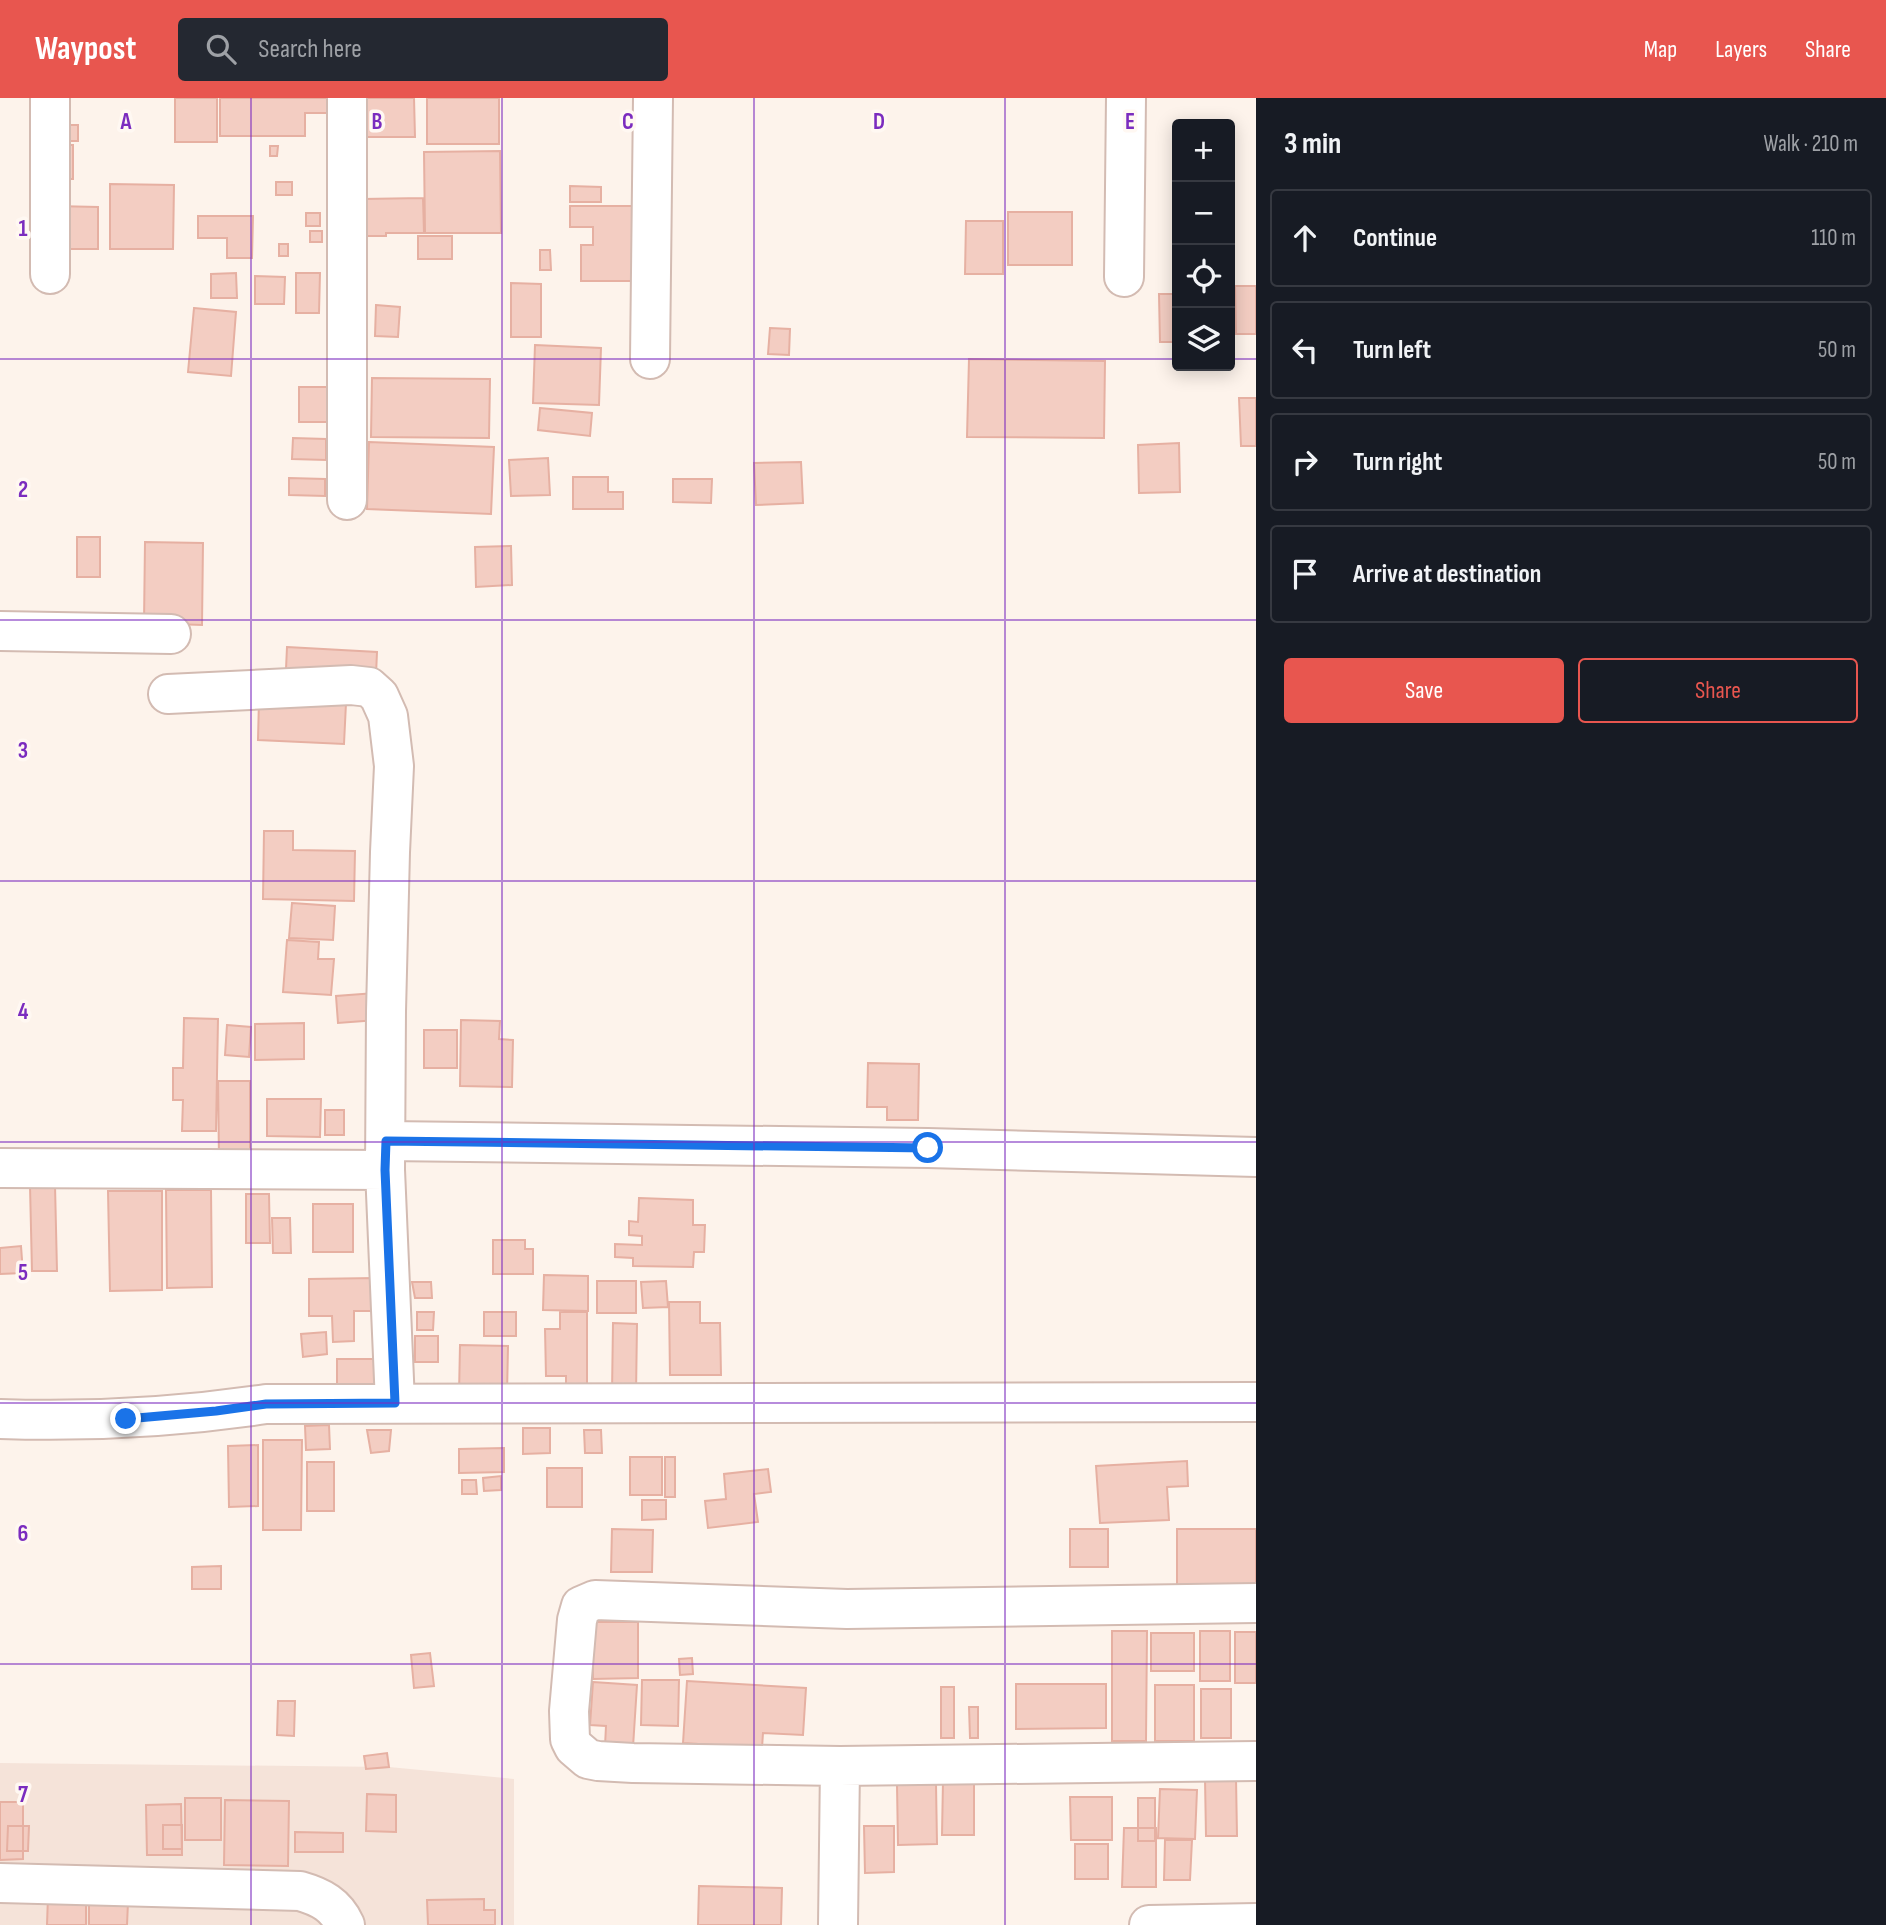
<!DOCTYPE html>
<html lang="en">
<head>
<meta charset="utf-8">
<style>
  :root { --surface:#171b24; --page:#242831; --text:#f1f3f6; --muted:#9ea1a6; --line:#363941; --accent:#e8564f }
  body { margin:0; font-family:"Sofia Sans Condensed",sans-serif; background:var(--page); color:var(--text) }
  .controls { position:absolute; right:21px; top:21px; display:grid; overflow:hidden; border-radius:7px; box-shadow:0 4px 18px #0003 }
  .controls button { width:63px; height:63px; display:grid; place-items:center; padding:0; border:0; border-bottom:2px solid var(--line); background:var(--surface); color:var(--text); font:35px sans-serif }
  .stop { position:absolute; width:21px; height:21px; margin:-16px; border:5px solid #1a73e8; border-radius:50%; background:#fff }
  .stop.end { background:#1a73e8; border-color:#fff; box-shadow:0 2px 7px #0008 }
  .list { margin:0; padding:0; list-style:none }
  h2 { display:flex; justify-content:space-between; align-items:center; height:91px; margin:0; padding:0 28px; font-size:30px }
  h2 small { font-size:23px; font-weight:400; color:var(--muted) }
  .list li { display:grid; grid-template-columns:46px 1fr auto; gap:21px; align-items:center; box-sizing:border-box; height:98px; margin:0 14px 14px; padding:0 14px; border:2px solid var(--line); border-radius:7px }
  .list b { display:block; font-size:26px; white-space:nowrap }
  .list em { font-size:23px; font-style:normal; color:var(--muted) }
  .actions { display:flex; gap:14px; padding:21px 28px }
  .actions a { flex:1; padding:16px 0; border:2px solid var(--accent); border-radius:7px; text-align:center; font-size:24px; color:var(--accent) }
  .actions .main { background:var(--accent); color:#fff }
  .icon { flex:none; width:38px; height:38px; fill:none; stroke:currentColor; stroke-width:2; stroke-linecap:round; stroke-linejoin:round }
  .map { position:relative; flex:none; width:1256px; height:1827px; overflow:hidden }
  header { display:flex; align-items:center; gap:42px; box-sizing:border-box; height:98px; padding:0 35px; background:var(--accent); color:#fff }
  header strong { font-size:33px }
  nav { display:flex; gap:38px; margin-inline-start:auto; font-size:24px }
  .search { width:490px; height:63px; background:var(--page); display:flex; align-items:center; gap:18px; box-sizing:border-box; padding:0 24px; border-radius:7px; color:var(--muted); font-size:26px }
  main { display:flex }
  aside { flex:1; background:var(--surface) }
  .map>svg:first-child { display:block }
</style>
</head>
<body>
<header>
<strong>Waypost</strong>
<div class="search"><svg class="icon" aria-label="search" viewBox="0 0 24 24"><circle cx="10" cy="10" r="6"/><path d="M15 15l6 6"/></svg>Search here</div>
<nav><a>Map</a><a>Layers</a><a>Share</a></nav>
</header>
<main>
<div class="map">
<svg width="1256" height="1827" viewBox="0 0 1256 1827">
  <rect width="100%" height="100%" fill="#fdf3eb"/>
  <path fill="#f5e3d9" d="M0,1665L389,1669L514,1681V1827H0Z"/>
  <path fill="#f3cdc2" stroke="#e6b0a2" stroke-width="2" d="M175,0H217V44H175Z
    M220,0H327V15H305V38H220Z
    M363,0H414L415,39H363Z
    M427,0H499V46H427Z
    M54,27H78V43H54Z
    M52,47H73V81H51Z
    M270,48H278L277,58H270Z
    M500,53L501,135H425L424,54Z
    M276,84H292V97H276Z
    M110,86L174,87L173,151H110Z
    M570,88L601,89V104H570Z
    M423,100L424,135H386V138H363V101Z
    M54,108L98,109V151H53Z
    M570,108H633L632,183H581V147H593V129H570Z
    M1008,114H1072V167H1008Z
    M306,115H320V128H306Z
    M198,118H253L252,160H227V140H198Z
    M966,123H1003V176H965Z
    M310,133H322V144H310Z
    M418,138H452V161H418Z
    M279,146H288V158H279Z
    M540,152H550L551,172H540Z
    M236,175L237,200H211V176Z
    M296,175H320L319,215H296Z
    M255,178L285,179L284,206H255Z
    M511,185L541,186V239H511Z
    M1235,188H1256V236H1236Z
    M1159,196H1177V244H1160Z
    M376,207L400,209L398,239L375,238Z
    M194,210L236,214L231,278L188,274Z
    M770,230L790,231L789,257L768,256Z
    M535,247L601,250L599,307L533,305Z
    M969,261L1105,263L1104,340L967,339Z
    M372,280L490,281L489,340L371,339Z
    M299,289H327V324H299Z
    M1239,300H1256V348H1241Z
    M540,310L592,315L590,338L538,332Z
    M293,340L326,341V362L292,361Z
    M369,344L494,349L491,416L367,411Z
    M1179,345L1180,394L1139,395L1138,347Z
    M548,360L550,397L511,398L509,362Z
    M801,364L803,405L756,407L754,365Z
    M573,379H608V394H623V411H573Z
    M289,380L325,381V398L289,397Z
    M673,381H712L711,405L673,404Z
    M77,439H100V479H77Z
    M145,444L203,445L202,527L144,525Z
    M511,448L512,487L476,489L475,449Z
    M287,549L377,554L376,577L286,571Z
    M259,601L346,605L344,646L258,642Z
    M264,733H293V752L355,753L354,803L263,801Z
    M292,805L335,808L333,842L289,840Z
    M287,842L319,844L318,861H334L331,897L283,894Z
    M375,895L377,922L338,925L336,898Z
    M184,920L218,921L216,1033H182L183,1002H173V970H183Z
    M461,922L500,923L499,941L513,942L512,989L460,988Z
    M304,925V961L255,962V926Z
    M227,927L251,929L249,959L225,957Z
    M424,932H457V970H424Z
    M868,965L919,966L918,1022H887V1009H867Z
    M218,983H250V1060L219,1061Z
    M267,1001H321L320,1039L267,1038Z
    M325,1012H344V1037H325Z
    M55,1087L57,1173H32L30,1088Z
    M166,1092H211L212,1189L167,1190Z
    M108,1093H162V1192L110,1193Z
    M246,1096H269L270,1145H246Z
    M639,1100L693,1102V1127H705L704,1154H694L693,1169L633,1168V1160L615,1159V1146L642,1147V1138L629,1137V1123L638,1124Z
    M313,1106H353V1154H313Z
    M272,1120H290L291,1155H273Z
    M493,1142H525V1151H533V1176H493Z
    M21,1148L23,1175L0,1176V1150Z
    M544,1177L588,1178V1213L543,1212Z
    M375,1180V1213H354V1243L333,1244L332,1218H309V1181Z
    M597,1183H636V1215H597Z
    M666,1183L668,1209L643,1210L641,1184Z
    M412,1184H431L432,1200H415Z
    M669,1204H700V1225H720L721,1277H670Z
    M417,1214H434L433,1232H417Z
    M484,1214H516V1238H484Z
    M560,1214H587V1296H566V1278H546L545,1231H560Z
    M613,1225L637,1226L636,1296L612,1295Z
    M326,1234L327,1256L303,1259L301,1236Z
    M415,1238H438V1264H415Z
    M460,1247L508,1248L507,1297L459,1296Z
    M337,1261H380V1293H337Z
    M329,1327L330,1351L306,1352L305,1328Z
    M523,1330H550V1355L523,1356Z
    M367,1332H391L389,1353L371,1355Z
    M584,1332H601L602,1355H585Z
    M263,1342H302L301,1432H263Z
    M258,1347V1408L229,1409L228,1348Z
    M504,1350V1374L459,1375V1351Z
    M630,1359H662V1397H630Z
    M665,1359H675V1399H665Z
    M1187,1363L1188,1388L1167,1389L1169,1422L1100,1425L1096,1368Z
    M307,1364H334V1413H307Z
    M547,1370H582V1409H547Z
    M768,1371L771,1394L754,1396L758,1424L708,1430L705,1403L726,1401L724,1376Z
    M501,1378V1392L484,1393L483,1380Z
    M462,1382H476L477,1396H462Z
    M642,1402H666V1421L642,1422Z
    M612,1431L653,1432L652,1474H611Z
    M1070,1431H1108V1469H1070Z
    M1177,1431H1256V1487H1177Z
    M221,1468V1491H192V1469Z
    M592,1524H638V1580L593,1581Z
    M1112,1533H1147L1146,1643H1112Z
    M1200,1533H1230V1583H1200Z
    M1235,1534H1256V1585H1235Z
    M1151,1535H1194V1573H1151Z
    M430,1555L434,1588L414,1590L411,1557Z
    M692,1560L693,1576L680,1577L679,1561Z
    M642,1582H679L678,1628L641,1627Z
    M687,1583L806,1590L803,1637L763,1635L762,1650L683,1645Z
    M593,1584L637,1587L633,1649L605,1648L606,1628L590,1627Z
    M1016,1586H1106V1630L1016,1631Z
    M1155,1587H1194V1643H1155Z
    M941,1589H954V1640H941Z
    M1201,1591H1231V1640H1201Z
    M278,1603H295L294,1638L277,1637Z
    M969,1609H978V1640H970Z
    M387,1655L389,1669L366,1671L364,1658Z
    M1236,1680L1237,1738H1206L1205,1681Z
    M943,1683H974V1737H942Z
    M936,1686L937,1746L898,1747L897,1687Z
    M1160,1691L1197,1692L1195,1741L1158,1740Z
    M367,1696L396,1697V1734L366,1733Z
    M1070,1699H1112V1742H1071Z
    M185,1700H221V1742H185Z
    M1138,1700H1155V1743H1138Z
    M225,1702L289,1703L288,1768L224,1767Z
    M0,1704H23V1761L0,1762Z
    M181,1706L182,1757H147L146,1707Z
    M163,1727H182V1751H163Z
    M8,1728H29L28,1753H7Z
    M864,1728H894V1774L865,1775Z
    M1124,1730H1156V1789H1122Z
    M295,1734L343,1735V1754H295Z
    M1165,1742H1192L1190,1782H1164Z
    M1075,1746H1108V1781H1075Z
    M699,1788L782,1790L781,1827H698Z
    M48,1798H86V1827H47Z
    M484,1801V1812H495V1827H428L427,1802Z
    M89,1803L128,1804L127,1827H89Z"/>
  <g fill="none" stroke-linecap="round" stroke-linejoin="round">
    <g stroke="#d3bbb2" stroke-width="42">
      <path id="minor" d="M50,0V176
        M347,0V402
        M1124,179L1126,0
        M650,261L653,0
        M0,533L171,536
        M168,596L351,587L369,589L379,598L388,618L394,668L390,754L386,913L385,1072L395,1305
        M386,1043L928,1050L1256,1059
        M0,1070L385,1072
        M0,1321C89,1324 178,1319 266,1306L1256,1304
        M1256,1505L847,1511L595,1502L581,1508L577,1522L569,1613L570,1641L574,1649L588,1661L598,1663L633,1665L840,1668L1256,1663
        M0,1785L300,1793C321,1799 336,1807 345,1827
        M838,1827L840,1668
        M1149,1827L1256,1825"/>
    </g>
    <use href="#minor" stroke="#fff" stroke-width="38"/>
  </g>
  <g fill="none" stroke-linecap="round" stroke-linejoin="round">
    <path stroke="#1a73e8" stroke-width="9" d="M126,1321L216,1313L266,1306L395,1305L385,1072L386,1043L928,1050"/>
  </g>
  <path fill="none" stroke="#7b2cbf" stroke-width="2" stroke-opacity="0.55" d="M251,0V1827M502,0V1827M754,0V1827M1005,0V1827M0,261H1177M1230,261H1256M0,522H1256M0,783H1256M0,1044H1256M0,1305H1256M0,1566H1256"/>
  <g font-size="23" text-anchor="middle" font-weight="bold" fill="#7b2cbf" stroke="#fff8f2" stroke-width="7" stroke-linejoin="round" paint-order="stroke">
    <text x="126" y="31">A</text>
    <text x="377" y="31">B</text>
    <text x="628" y="31">C</text>
    <text x="879" y="31">D</text>
    <text x="1130" y="31">E</text>
    <text x="23" y="138">1</text>
    <text x="23" y="399">2</text>
    <text x="23" y="660">3</text>
    <text x="23" y="921">4</text>
    <text x="23" y="1182">5</text>
    <text x="23" y="1443">6</text>
    <text x="23" y="1704">7</text>
  </g>
</svg>
<div class="controls">
<button>+</button>
<button>−</button>
<button><svg class="icon" aria-label="locate" viewBox="0 0 24 24"><circle cx="12" cy="12" r="6"/><path d="M12 2v4M12 18v4M2 12h4M18 12h4"/></svg></button>
<button><svg class="icon" aria-label="layers" viewBox="0 0 24 24"><path d="M12 4l9 5-9 5-9-5zM3 14l9 5 9-5"/></svg></button>
</div>
<div class="stop" style="left:928px;top:1050px"></div>
<div class="stop end" style="left:126px;top:1321px"></div>
</div>
<aside>
<h2>3 min<small>Walk · 210 m</small></h2>
<ul class="list">
<li><svg class="icon" aria-label="ahead" viewBox="0 0 24 24"><path d="M12 20V5M6 11l6-6 6 6"/></svg><div><b>Continue</b></div><em>110 m</em></li>
<li><svg class="icon" aria-label="left" viewBox="0 0 24 24"><path d="M17 20v-9H6M10 6l-5 5 5 5"/></svg><div><b>Turn left</b></div><em>50 m</em></li>
<li><svg class="icon" aria-label="right" viewBox="0 0 24 24"><path d="M7 20v-9h11M14 6l5 5-5 5"/></svg><div><b>Turn right</b></div><em>50 m</em></li>
<li><svg class="icon" aria-label="arrive" viewBox="0 0 24 24"><path d="M6 21V4h12l-3 4 3 4H6"/></svg><div><b>Arrive at destination</b></div></li>
</ul>
<div class="actions"><a class="main">Save</a><a>Share</a></div>
</aside>
</main>
</body>
</html>
